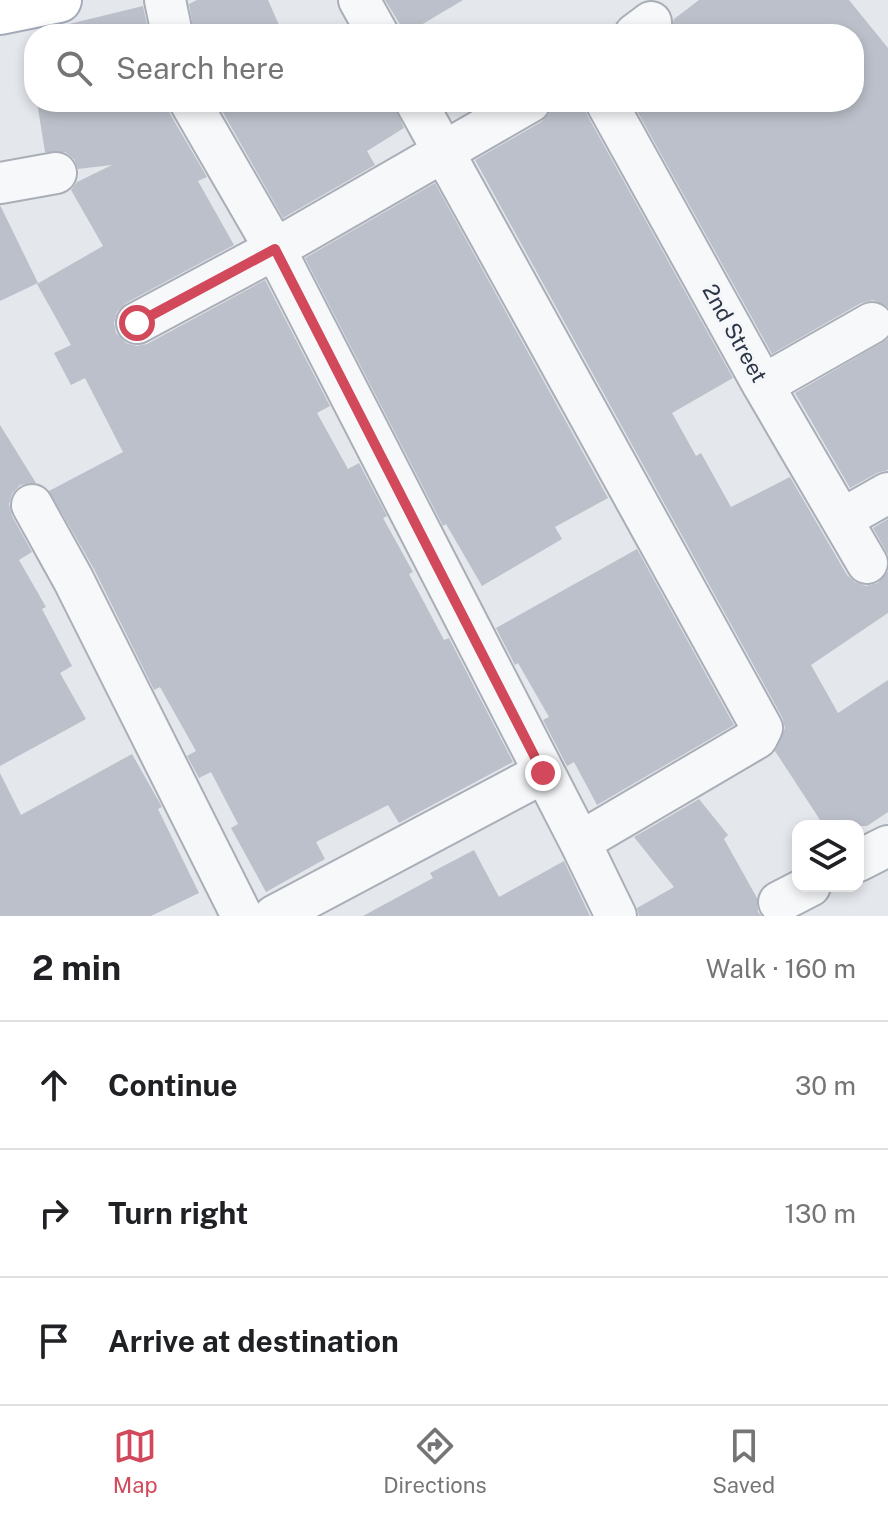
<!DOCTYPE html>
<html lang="en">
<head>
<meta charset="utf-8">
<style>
  :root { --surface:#fff; --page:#f6f6f6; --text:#202124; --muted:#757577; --line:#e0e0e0; --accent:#d1495b }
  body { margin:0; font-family:"Public Sans",sans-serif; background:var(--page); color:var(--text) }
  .controls { position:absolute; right:24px; bottom:24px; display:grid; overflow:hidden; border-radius:16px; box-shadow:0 4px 12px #0003 }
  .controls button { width:72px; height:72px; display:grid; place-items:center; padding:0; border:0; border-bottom:2px solid var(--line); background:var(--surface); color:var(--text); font:40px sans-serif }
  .stop { position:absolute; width:24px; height:24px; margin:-18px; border:6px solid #d1495b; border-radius:50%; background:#fff }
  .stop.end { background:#d1495b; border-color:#fff; box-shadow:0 2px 8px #0008 }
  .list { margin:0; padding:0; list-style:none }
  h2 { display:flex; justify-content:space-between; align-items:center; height:104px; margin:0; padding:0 32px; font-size:34px }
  h2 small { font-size:26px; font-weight:400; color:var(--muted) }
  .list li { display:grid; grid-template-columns:52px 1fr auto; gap:24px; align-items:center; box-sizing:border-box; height:128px; padding:0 32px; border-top:2px solid var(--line) }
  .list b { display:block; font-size:30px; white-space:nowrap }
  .list em { font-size:26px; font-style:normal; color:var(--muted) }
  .icon { flex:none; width:44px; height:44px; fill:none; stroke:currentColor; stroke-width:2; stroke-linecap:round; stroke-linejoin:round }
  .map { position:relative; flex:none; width:888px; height:916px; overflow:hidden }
  .search { position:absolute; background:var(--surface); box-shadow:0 4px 12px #0003; left:24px; right:24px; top:24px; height:88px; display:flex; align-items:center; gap:20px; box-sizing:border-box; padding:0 28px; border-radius:32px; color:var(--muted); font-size:30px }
  .sheet { height:488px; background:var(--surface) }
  nav { display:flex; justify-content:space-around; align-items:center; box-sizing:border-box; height:112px; border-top:2px solid var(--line); background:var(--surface); font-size:22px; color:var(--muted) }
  nav a { display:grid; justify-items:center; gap:4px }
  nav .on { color:var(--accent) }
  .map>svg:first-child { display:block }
</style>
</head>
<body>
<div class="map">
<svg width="888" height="916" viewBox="0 0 888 916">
  <rect width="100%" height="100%" fill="#e4e7ec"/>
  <path fill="#bbc0ca" d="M197,0H268L283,34H194L189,4Z
    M385,0H463L406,34Z
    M699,0H849L888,48V307L873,300L861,303L772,354L632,102H854V34H670L674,19Z
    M143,6L149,34H66L65,25Z
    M37,102H167L170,114L207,177L198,181L234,245L126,303L117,312L114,323L116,333L126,343L137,346L147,344L265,280L330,406L317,413L348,469L359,463L387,516L383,518L413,572L409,574L444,640L449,638L513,762L399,823L388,805L316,842L325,859L266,892L231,828L238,824L211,772L199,778L187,756L196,751L160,687L154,690L94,569L49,491L123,452L85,378L71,385L54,353L71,345L37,284L103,246L71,190L77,182L112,165L78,169L74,159L65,152H45Z
    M217,102H393L404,128L367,151L375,165L283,218Z
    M553,102H583L586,113L733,378L672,413L696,456L701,453L731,507L790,477L847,575L855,582L866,586L878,583L888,571V613L811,665L838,713L888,680V812L867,826H824L775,751L785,728L782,717L475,160L541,122L549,114Z
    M435,183L608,498L555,527L562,539L482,586L446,524L443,526L305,258Z
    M0,205L38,283L0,301Z
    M888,339V470L877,473L850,488L795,393Z
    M0,425L36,483L20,485L12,494L9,504L12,516L32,552L19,560L46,607L42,609L72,666L60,673L86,719L0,766Z
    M888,519V555L873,528Z
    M637,549L734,725L597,805L574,762L567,766L543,720L549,717L518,663L515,665L496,628Z
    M132,754L162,807L158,809L199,893L151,916H0V773L21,815Z
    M699,799L728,835L724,839L757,898L758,912L762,916H639L637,908L674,887L634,837Z
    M474,850L499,897L564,861L590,916H363L433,878L430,873Z"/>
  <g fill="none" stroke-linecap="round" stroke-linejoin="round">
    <g stroke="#a9aeb7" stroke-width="44">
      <path id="minor" d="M165,0L172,34
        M359,0L378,34
        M635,34L651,22
        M190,102L275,249L580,842L616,916
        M416,102L762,728L757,738L580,842
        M606,102L763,385L867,563
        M0,183L56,173
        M137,323L275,249L530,102
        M763,385L872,323
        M32,505L73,579L242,916
        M842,519L888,493
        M858,861L888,846
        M779,902L810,886
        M274,916L543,773"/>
    </g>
    <g stroke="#a3abb8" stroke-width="48">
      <path id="major" d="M0,12L59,0"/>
    </g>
    <use href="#minor" stroke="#f7f8fa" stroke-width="40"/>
    <use href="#major" stroke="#fff" stroke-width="44"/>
  </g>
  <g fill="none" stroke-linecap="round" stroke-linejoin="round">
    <path stroke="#d1495b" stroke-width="10" d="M137,323L275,249L543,773"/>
  </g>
  <g text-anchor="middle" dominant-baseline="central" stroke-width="6" stroke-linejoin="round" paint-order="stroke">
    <g font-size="22" fill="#2b3445" stroke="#f4f6f9">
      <text transform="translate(735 333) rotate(61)">2nd Street</text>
    </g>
  </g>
</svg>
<div class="controls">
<button><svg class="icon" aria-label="layers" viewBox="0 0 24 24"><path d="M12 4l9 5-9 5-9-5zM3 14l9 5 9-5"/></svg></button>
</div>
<div class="stop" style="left:137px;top:323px"></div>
<div class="stop end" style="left:543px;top:773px"></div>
<div class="search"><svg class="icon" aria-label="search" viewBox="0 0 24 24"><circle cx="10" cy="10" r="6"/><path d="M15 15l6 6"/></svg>Search here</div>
</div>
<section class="sheet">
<h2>2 min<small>Walk · 160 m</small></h2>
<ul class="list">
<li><svg class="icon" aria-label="ahead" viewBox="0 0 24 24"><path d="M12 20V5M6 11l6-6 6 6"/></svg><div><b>Continue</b></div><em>30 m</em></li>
<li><svg class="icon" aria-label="right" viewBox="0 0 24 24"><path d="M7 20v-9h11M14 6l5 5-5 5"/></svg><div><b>Turn right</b></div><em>130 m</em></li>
<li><svg class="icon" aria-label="arrive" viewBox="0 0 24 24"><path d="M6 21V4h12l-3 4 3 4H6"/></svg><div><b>Arrive at destination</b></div></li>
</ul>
</section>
<nav>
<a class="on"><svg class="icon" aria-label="map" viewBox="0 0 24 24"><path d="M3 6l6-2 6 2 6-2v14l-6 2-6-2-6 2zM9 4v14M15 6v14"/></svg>Map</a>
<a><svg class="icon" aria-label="directions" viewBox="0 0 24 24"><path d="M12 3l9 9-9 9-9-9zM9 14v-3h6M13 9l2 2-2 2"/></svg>Directions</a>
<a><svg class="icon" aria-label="saved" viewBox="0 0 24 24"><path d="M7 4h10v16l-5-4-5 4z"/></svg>Saved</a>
</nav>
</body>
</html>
